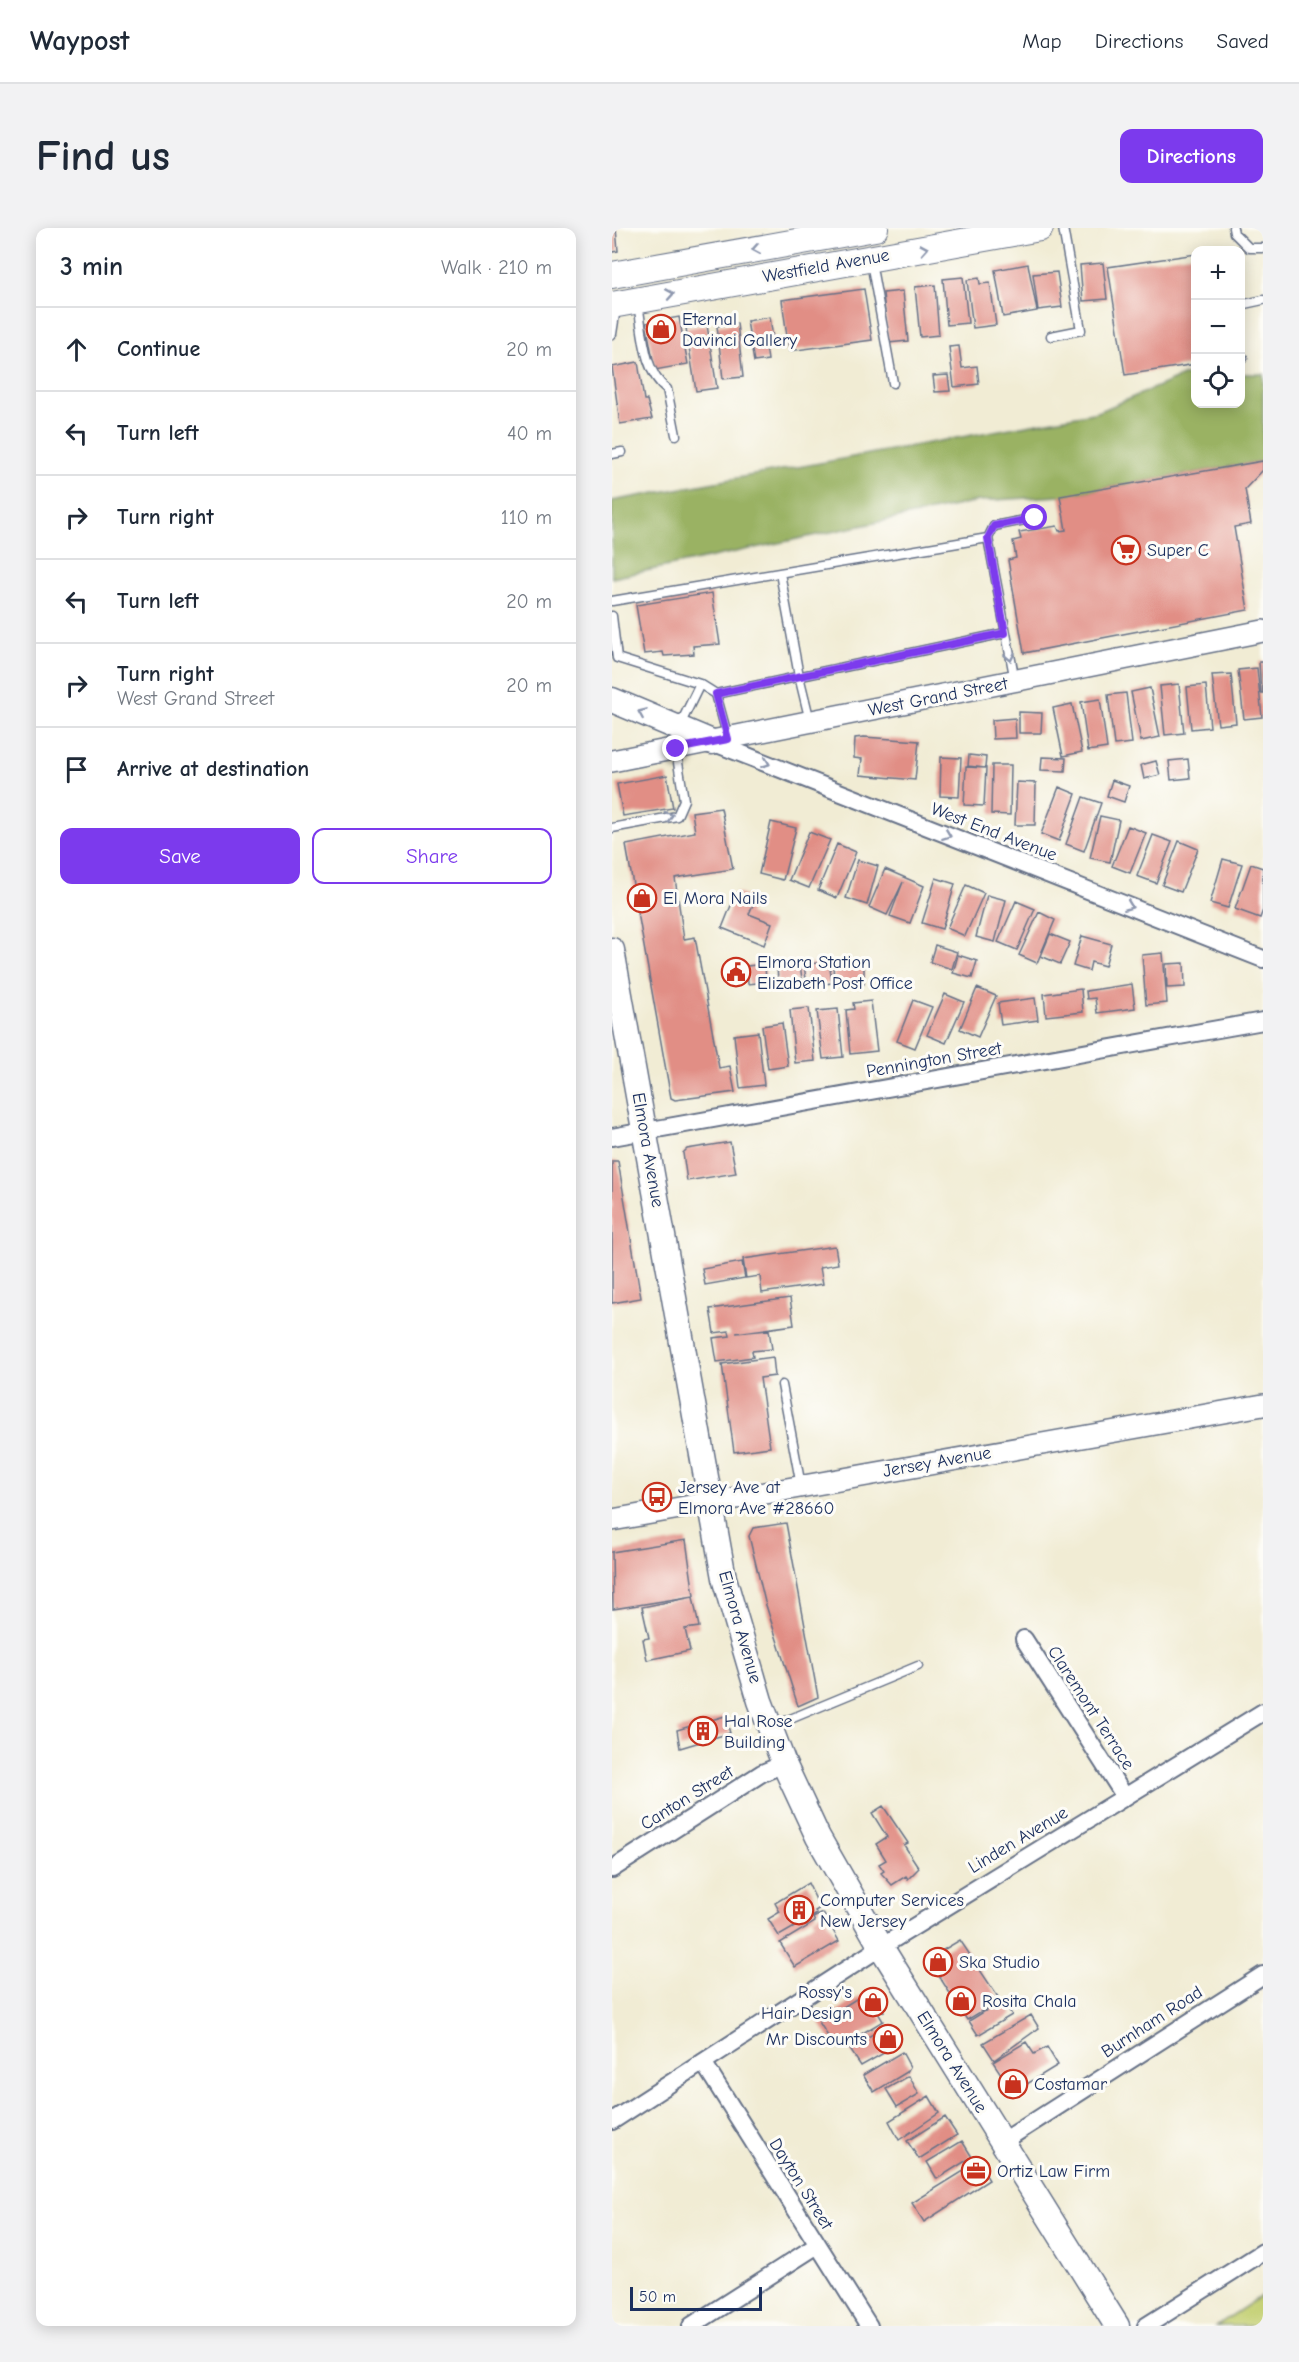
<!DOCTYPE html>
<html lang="en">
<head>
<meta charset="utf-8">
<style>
  :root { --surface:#fff; --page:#f2f2f3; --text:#1f2937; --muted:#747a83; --line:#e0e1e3; --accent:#7c3aed }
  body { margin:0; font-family:"Comic Neue",sans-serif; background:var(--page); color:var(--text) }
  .controls { position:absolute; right:18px; top:18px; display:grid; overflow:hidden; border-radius:12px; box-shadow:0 3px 15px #0003 }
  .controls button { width:54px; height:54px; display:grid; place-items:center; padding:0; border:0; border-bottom:2px solid var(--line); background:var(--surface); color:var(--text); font:30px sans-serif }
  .scale { position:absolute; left:18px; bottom:15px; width:132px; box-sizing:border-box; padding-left:6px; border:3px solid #1b2f5e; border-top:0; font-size:16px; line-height:21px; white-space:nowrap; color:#1b2f5e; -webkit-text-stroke:4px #fdfcf7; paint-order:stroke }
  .stop { position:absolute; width:18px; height:18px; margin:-14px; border:4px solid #7c3aed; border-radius:50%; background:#fff }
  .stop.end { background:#7c3aed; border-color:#fff; box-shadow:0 2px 6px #0008 }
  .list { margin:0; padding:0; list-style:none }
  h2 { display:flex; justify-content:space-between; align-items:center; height:78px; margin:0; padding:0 24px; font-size:26px }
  h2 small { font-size:20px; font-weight:400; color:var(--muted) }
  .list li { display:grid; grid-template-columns:39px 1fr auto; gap:18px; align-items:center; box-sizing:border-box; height:84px; padding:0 24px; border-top:2px solid var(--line) }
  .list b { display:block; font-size:22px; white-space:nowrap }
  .list p { margin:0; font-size:20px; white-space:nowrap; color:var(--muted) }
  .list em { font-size:20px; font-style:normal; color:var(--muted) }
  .actions { display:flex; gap:12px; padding:18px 24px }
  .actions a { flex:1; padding:14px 0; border:2px solid var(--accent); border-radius:12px; text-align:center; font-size:21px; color:var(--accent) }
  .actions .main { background:var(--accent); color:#fff }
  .icon { flex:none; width:33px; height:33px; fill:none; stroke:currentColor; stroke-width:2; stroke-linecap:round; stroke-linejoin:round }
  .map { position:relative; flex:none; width:651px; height:2098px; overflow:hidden; border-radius:12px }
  header { display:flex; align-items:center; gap:36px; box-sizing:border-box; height:84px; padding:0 30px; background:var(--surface); border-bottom:2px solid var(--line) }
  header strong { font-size:28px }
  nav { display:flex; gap:33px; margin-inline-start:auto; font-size:21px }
  .intro { display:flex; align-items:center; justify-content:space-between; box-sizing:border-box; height:144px; padding:0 36px }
  h1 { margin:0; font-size:42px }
  .button { padding:15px 27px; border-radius:12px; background:var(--accent); color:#fff; font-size:21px; font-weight:700 }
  main { display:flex; gap:36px; padding:0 36px }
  aside { flex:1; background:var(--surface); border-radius:12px; box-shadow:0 3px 15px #0003 }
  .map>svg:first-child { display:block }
</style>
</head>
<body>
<header>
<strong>Waypost</strong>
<nav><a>Map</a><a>Directions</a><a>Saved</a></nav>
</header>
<div class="intro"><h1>Find us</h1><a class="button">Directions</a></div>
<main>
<aside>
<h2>3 min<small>Walk · 210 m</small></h2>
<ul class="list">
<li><svg class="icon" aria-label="ahead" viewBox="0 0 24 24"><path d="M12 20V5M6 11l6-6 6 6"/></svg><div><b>Continue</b></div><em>20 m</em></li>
<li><svg class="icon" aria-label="left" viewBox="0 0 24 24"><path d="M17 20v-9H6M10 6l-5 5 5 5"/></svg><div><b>Turn left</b></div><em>40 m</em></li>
<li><svg class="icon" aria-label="right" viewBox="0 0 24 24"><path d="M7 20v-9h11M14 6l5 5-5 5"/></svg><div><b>Turn right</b></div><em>110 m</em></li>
<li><svg class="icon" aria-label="left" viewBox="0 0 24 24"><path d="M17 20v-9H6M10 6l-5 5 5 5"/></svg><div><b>Turn left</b></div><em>20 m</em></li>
<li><svg class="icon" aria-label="right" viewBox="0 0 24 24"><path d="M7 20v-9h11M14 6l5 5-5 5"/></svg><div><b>Turn right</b><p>West Grand Street</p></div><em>20 m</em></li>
<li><svg class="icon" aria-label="arrive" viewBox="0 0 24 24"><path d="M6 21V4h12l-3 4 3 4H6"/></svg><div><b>Arrive at destination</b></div></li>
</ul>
<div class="actions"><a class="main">Save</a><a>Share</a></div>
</aside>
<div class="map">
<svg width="651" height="2098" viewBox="0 0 651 2098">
  <rect width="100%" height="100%" fill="#fdfcf7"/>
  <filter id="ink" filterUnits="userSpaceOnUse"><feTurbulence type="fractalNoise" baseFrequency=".0167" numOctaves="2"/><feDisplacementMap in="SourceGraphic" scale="12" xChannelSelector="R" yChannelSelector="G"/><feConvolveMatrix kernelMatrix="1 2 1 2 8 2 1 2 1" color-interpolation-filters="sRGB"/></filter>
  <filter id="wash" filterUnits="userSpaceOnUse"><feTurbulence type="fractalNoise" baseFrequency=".008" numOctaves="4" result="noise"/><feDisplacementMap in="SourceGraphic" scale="24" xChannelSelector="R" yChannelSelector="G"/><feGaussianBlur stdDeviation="1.35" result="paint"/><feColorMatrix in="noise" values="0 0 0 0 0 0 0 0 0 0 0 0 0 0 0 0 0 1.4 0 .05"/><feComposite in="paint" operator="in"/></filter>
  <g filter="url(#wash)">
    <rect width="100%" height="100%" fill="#f1ecd4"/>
    <path fill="#c3cf71" stroke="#6f7f68" stroke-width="1.5" d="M651,2067V2098H604Z"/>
    <path fill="#9ab263" stroke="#5a7060" stroke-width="1.5" d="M629,146H651V233L448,268L367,273L0,350V273L486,184L573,147H583L584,176H628Z"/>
    <g id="blocks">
      <path fill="#e18e85" d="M0,0H4L6,23L0,24Z
        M584,26V136L513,147L496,39Z
        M491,35L495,71L471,73L468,37Z
        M416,36L425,83L391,89L383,42Z
        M445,44L450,79L426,82L421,46Z
        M351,49L356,95L335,97L331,51Z
        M367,50L368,56L378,55L384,97L361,100L355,52Z
        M323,57L327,107L308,109L303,59Z
        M252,61L260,112L177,123L170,72Z
        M291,63L296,113L276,115L271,65Z
        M67,89L76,136L43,142L34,95Z
        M158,89L162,118L154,119L156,132L142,134L135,93Z
        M125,95L131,149L111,151L105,98Z
        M95,97L105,160L84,163L74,100Z
        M347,118L350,140L365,138L367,156L342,159L337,119Z
        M26,134L32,172H35L40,191L8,196L0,139Z
        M336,147L338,163L323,164L321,148Z
        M651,233V242L633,261L639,296L622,299L636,382L412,425L396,332L404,330L401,313L409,311L407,304L445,298L447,303L454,302L448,268Z
        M100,365L108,416L81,418L82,426L52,428L51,424L32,426L24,377Z
        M647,434H651V465H649Z
        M645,440L650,489L632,491L626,442Z
        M619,446L624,495L606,497L600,447Z
        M567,456L572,505L553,507L548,458Z
        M594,457L598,499L579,501L575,459Z
        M538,460L548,509L529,513L519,464Z
        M514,465L520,515L502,517L496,467Z
        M488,471L495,520L476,523L469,474Z
        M460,476L470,524L451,528L441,480Z
        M407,484L430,485L429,505H407Z
        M403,490L404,510L381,511L380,492Z
        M252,509L307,513L303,552L248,547L250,531L242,530L243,510Z
        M357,527L374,529L373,540L356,538Z
        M329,529L349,530L347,569L328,568Z
        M430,529L454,530L453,543L429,542Z
        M576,531L578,550L559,552L557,533Z
        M544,533L548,547L532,551L529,537Z
        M380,537H399L398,587L379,586Z
        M354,539L374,540L372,578L352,577Z
        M55,547L61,580L11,588L5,556Z
        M500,552L517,558L512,574L495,568Z
        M405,554L424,555L423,597H403Z
        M447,559L464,566L447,613L429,606Z
        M471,569L489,575L472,623L454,616Z
        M109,580L121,641L63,650L72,711L83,709L107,840L118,838L123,864L63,872L59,870L55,848L14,617L83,604L80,584Z
        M488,588L507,592L498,634L478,630Z
        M159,594L184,600L171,652L147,646Z
        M516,598L534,605L518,645L500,638Z
        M197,604L218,612L197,660L177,652Z
        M541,607L560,614L544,655L525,648Z
        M567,613L586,621L569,664L550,657Z
        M225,616L244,624L225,670L206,662Z
        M611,631L630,636L616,680L598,675Z
        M246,632L266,638L255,677L234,670Z
        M639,636L651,640V682L648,690L623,681Z
        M273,641L312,658L298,695L278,688L291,654L275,687L257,679Z
        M324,650L343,656L330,701L310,695Z
        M354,657L372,665L353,708L335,700Z
        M124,665L143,672L137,686L160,695L152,717L110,700Z
        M375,667L394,672L383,714L364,709Z
        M404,673L423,681L405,722L386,714Z
        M427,684L443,692L425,735L407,727Z
        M438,706L458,714L448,736L429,728Z
        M470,708L499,716L493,738L479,734L477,743L461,738Z
        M323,717L345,724L340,741L318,734Z
        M551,725L555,775L534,777L530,727Z
        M346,727L365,733L360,750L341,745Z
        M217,733L220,755L195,758L192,737Z
        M252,734V756L222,757L221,735Z
        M572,735L573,759L555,760L554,736Z
        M153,736L154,754L136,756L135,738Z
        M188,736L190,751L166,754L165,738Z
        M520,756L523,780L485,785L483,770L475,771L474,763Z
        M365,760L384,768L366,809L348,801Z
        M469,761L471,784L434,788L432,766Z
        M333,766L352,774L334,815L315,807Z
        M423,770L426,792L389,797L386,775Z
        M301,772L320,779L303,820L285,813Z
        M259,773L265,823L238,826L234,782L242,781L241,775Z
        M197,780L203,833L183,835L178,782Z
        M226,781L231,829L211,831L205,783Z
        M170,795L176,838L156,841L150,798Z
        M146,804L152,857L128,860L122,807Z
        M118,914L124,945L75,953L71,925L75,921Z
        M0,933H6L29,1070L0,1075Z
        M223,1018L226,1036L208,1039L211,1056L150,1065L148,1048L134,1050L131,1031Z
        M130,1034L133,1050L93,1057L90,1041Z
        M178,1070L182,1097L124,1105L157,1102L160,1121L140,1123L141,1129L105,1134L101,1110L118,1108L117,1103L102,1105L98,1081Z
        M161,1129L163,1148L148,1150L158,1219L122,1224L110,1136Z
        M174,1295L206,1469L186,1478L153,1374L137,1308L141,1300Z
        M74,1312L82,1368L1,1381L0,1324Z
        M81,1369L87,1399L73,1401L78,1423L35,1432L31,1411L37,1410L30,1379Z
        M113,1488L118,1505L68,1520L65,1502Z
        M271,1578L296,1615L292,1617L307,1640L296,1651L294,1648L280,1657L269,1645L272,1643L267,1636L274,1632L264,1616L275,1609L260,1585Z
        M196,1655L208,1680L203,1683L205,1686L167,1708L156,1691L168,1684L163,1675Z
        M211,1685L227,1713L183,1739L168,1715L203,1694L201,1690Z
        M348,1712L388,1772L355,1792L316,1731Z
        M260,1761L272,1783L266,1785L271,1793L224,1821L207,1794Z
        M391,1772L400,1787L366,1807L357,1793Z
        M419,1787L427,1800L382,1832L371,1815Z
        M273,1799L284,1815L279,1821L249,1838L237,1820Z
        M414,1814L422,1826L435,1819L446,1837L402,1864L394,1853L398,1851L396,1847L391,1849L381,1834Z
        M290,1824L298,1839L295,1844L262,1864L251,1847Z
        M297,1848L307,1866L285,1879L274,1861Z
        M317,1868L327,1885L287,1912L277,1893Z
        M333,1889L345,1907L307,1931L295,1913Z
        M350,1913L360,1929L325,1951L315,1934Z
        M366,1934L377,1952L312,1994L300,1975Z"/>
    </g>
  </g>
  <g filter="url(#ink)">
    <use href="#blocks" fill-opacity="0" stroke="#667187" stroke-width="1.5"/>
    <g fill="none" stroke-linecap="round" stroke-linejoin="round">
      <g stroke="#667187" stroke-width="11">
        <path id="service" d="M621,0L622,5L637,20H651
          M259,34L281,155
          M26,76C31,103 31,144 55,161L64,207
          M628,77L651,72
          M0,106L4,80
          M439,108L469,102L451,0
          M628,127L631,130
          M0,226L10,224
          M376,310L382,298L423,290
          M168,345L187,448L198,493
          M0,373L376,310L403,453
          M0,388L5,430L88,456L104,466L393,405
          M104,466L116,510
          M68,497L88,456
          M0,600L65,588L72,572L64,522
          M170,1157L189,1258
          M159,1499L306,1438"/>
      </g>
      <g stroke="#667187" stroke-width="20">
        <path id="minor" d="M100,514L651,731
          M0,909L651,793
          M412,1411L513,1569
          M0,1641L150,1545L172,1536
          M91,1834L257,2098
          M0,1893L269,1719L651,1484
          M390,1914L651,1747
          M79,2098L204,2018
          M534,2098L651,2024"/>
      </g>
      <g stroke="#667187" stroke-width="24">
        <path id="tertiary" d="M0,533L651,403
          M0,1292L651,1177"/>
      </g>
      <g stroke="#667187" stroke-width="27">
        <path id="secondary" d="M0,472L100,514
          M0,722L112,1350L148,1473L172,1536L206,1609L269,1719L505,2098"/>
      </g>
      <g stroke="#667187" stroke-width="28">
        <path id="primary" d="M0,47L263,0
          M0,77L428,0"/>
      </g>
      <use href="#service" stroke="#fff" stroke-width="8"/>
      <use href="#minor" stroke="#fff" stroke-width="16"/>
      <use href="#tertiary" stroke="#fff" stroke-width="21"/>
      <use href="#secondary" stroke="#fff" stroke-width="24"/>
      <use href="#primary" stroke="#fff" stroke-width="26"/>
    </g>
    <defs><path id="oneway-chevron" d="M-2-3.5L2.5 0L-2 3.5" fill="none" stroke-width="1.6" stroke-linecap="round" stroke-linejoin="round" transform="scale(1.5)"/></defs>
    <g stroke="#8d97ae">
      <use href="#oneway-chevron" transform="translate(144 21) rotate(170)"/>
      <use href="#oneway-chevron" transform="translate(312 21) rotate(-10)"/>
      <use href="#oneway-chevron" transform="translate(58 66) rotate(-10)"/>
      <use href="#oneway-chevron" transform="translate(398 429) rotate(79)"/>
      <use href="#oneway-chevron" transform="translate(30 485) rotate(-157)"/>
      <use href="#oneway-chevron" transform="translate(154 535) rotate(21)"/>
      <use href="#oneway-chevron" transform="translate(57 588) rotate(-16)"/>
      <use href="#oneway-chevron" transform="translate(335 607) rotate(21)"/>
      <use href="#oneway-chevron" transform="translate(517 678) rotate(21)"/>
    </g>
  </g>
  <g fill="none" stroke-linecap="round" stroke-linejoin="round" filter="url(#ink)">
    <path stroke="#7c3aed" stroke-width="8" d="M64,521L116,511L104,466L393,405L376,310L382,298L423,290"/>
  </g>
  <defs>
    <g id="shop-ring" transform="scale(1.5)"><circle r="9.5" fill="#fdfcf7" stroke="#c8321e" stroke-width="1.5"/><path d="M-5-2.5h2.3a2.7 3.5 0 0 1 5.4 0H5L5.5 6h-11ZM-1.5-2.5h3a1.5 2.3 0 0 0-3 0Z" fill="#c8321e"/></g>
    <g id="supermarket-ring" transform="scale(1.5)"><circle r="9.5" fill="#fdfcf7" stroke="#c8321e" stroke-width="1.5"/><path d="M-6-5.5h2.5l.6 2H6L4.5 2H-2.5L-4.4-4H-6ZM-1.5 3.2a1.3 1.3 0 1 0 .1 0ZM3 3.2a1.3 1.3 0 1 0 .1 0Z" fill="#c8321e"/></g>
    <g id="civic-ring" transform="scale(1.5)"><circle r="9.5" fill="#fdfcf7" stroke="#c8321e" stroke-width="1.5"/><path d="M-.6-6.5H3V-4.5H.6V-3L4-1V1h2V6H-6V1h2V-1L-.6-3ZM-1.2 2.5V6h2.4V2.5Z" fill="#c8321e"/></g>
    <g id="bus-ring" transform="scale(1.5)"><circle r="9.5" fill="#fdfcf7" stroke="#c8321e" stroke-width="1.5"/><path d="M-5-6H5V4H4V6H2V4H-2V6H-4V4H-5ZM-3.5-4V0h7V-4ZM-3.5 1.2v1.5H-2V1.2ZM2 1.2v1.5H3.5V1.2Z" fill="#c8321e"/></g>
    <g id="building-ring" transform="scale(1.5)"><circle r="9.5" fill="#fdfcf7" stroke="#c8321e" stroke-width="1.5"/><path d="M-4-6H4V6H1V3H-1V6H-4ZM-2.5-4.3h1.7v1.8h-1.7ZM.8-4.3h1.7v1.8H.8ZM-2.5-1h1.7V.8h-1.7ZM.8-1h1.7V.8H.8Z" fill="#c8321e"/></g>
    <g id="office-ring" transform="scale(1.5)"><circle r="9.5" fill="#fdfcf7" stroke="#c8321e" stroke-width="1.5"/><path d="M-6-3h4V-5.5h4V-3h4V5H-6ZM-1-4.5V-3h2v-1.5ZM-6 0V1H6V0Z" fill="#c8321e"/></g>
  </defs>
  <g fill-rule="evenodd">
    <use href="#shop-ring" x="49" y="101"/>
    <use href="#supermarket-ring" x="514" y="322"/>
    <use href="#shop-ring" x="30" y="670"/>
    <use href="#civic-ring" x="124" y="744"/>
    <use href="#bus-ring" x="45" y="1269"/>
    <use href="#building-ring" x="91" y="1503"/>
    <use href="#building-ring" x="187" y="1682"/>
    <use href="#shop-ring" x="326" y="1734"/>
    <use href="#shop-ring" x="349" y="1773"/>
    <use href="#shop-ring" x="261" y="1774"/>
    <use href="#shop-ring" x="276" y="1811"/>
    <use href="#shop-ring" x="401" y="1856"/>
    <use href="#office-ring" x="364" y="1943"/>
  </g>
  <g text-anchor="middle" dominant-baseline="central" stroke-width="6" stroke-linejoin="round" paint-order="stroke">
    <g font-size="18" fill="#1b2f5e" stroke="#fdfcf7">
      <text transform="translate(214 38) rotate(-10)">Westfield Avenue</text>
      <text transform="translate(326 469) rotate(-11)">West Grand Street</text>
      <text transform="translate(382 604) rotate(21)">West End Avenue</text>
      <text transform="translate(322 832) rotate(-10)">Pennington Street</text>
      <text transform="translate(36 922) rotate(80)">Elmora Avenue</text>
      <text transform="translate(325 1234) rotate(-10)">Jersey Avenue</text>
      <text transform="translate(128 1399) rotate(74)">Elmora Avenue</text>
      <text transform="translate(479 1480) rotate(57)">Claremont Terrace</text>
      <text transform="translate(75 1570) rotate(-32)">Canton Street</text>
      <text transform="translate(406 1612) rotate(-31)">Linden Avenue</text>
      <text transform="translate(540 1794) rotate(-33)">Burnham Road</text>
      <text transform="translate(340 1834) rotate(58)">Elmora Avenue</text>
      <text transform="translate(189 1956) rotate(58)">Dayton Street</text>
    </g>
    <g font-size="18" fill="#1b2f5e" stroke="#fdfcf7" text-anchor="start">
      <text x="70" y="91">Eternal<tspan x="70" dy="21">Davinci Gallery</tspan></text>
      <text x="535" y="322">Super C</text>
      <text x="51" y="670">El Mora Nails</text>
      <text x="145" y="734">Elmora Station<tspan x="145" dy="21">Elizabeth Post Office</tspan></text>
      <text x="66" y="1259">Jersey Ave at<tspan x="66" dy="21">Elmora Ave #28660</tspan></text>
      <text x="112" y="1493">Hal Rose<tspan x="112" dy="21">Building</tspan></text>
      <text x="208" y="1672">Computer Services<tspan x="208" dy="21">New Jersey</tspan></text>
      <text x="347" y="1734">Ska Studio</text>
      <text x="240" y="1764" text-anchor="end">Rossy's<tspan x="240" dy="21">Hair Design</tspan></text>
      <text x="370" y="1773">Rosita Chala</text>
      <text x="255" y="1811" text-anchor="end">Mr Discounts</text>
      <text x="422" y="1856">Costamar</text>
      <text x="385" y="1943">Ortiz Law Firm</text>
    </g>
  </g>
</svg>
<div class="controls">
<button>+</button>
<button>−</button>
<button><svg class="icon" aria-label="locate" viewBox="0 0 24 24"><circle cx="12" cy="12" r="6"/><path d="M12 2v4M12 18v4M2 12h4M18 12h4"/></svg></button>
</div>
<div class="scale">50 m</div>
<div class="stop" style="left:423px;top:290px"></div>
<div class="stop end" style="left:64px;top:521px"></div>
</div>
</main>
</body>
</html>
